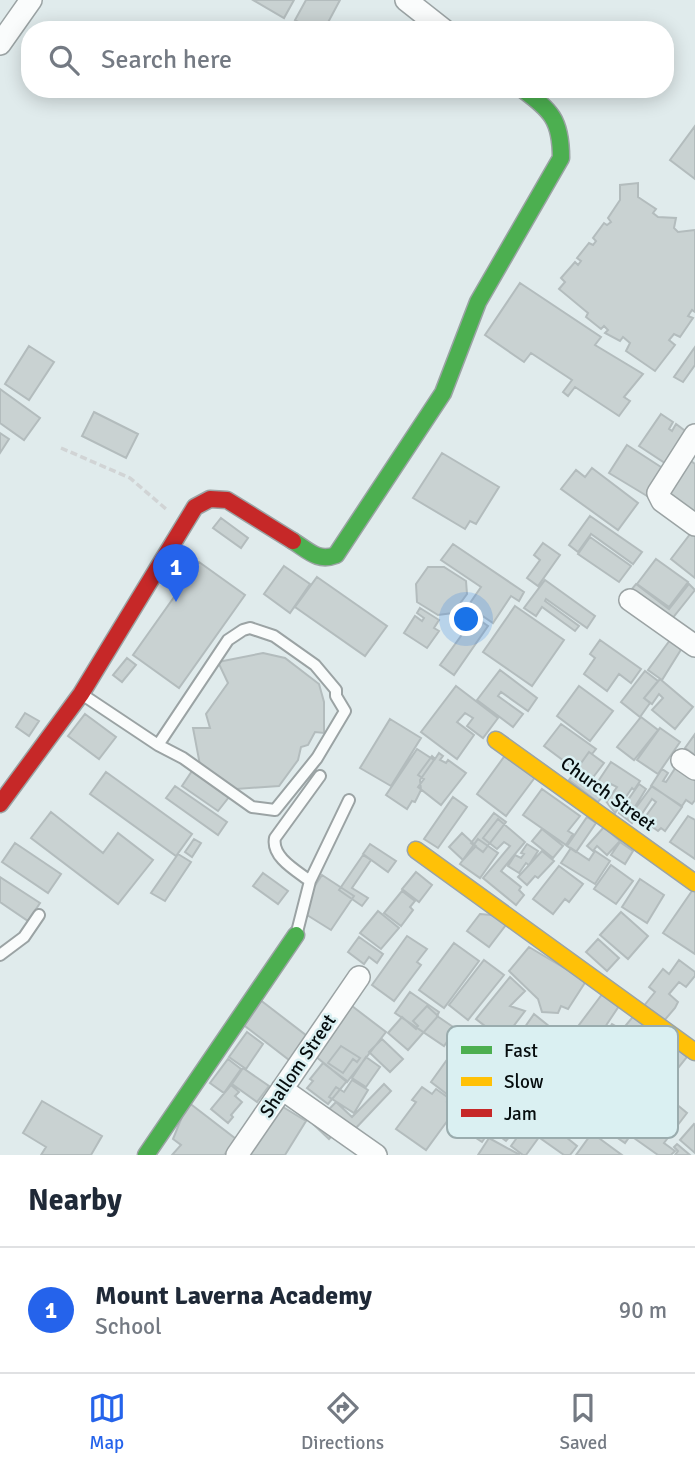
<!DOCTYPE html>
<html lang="en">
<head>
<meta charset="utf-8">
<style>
  :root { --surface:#fff; --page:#f2f2f3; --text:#1f2937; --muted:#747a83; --line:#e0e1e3; --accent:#2563eb }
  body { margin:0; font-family:Signika,sans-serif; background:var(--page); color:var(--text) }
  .you { position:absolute; left:467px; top:620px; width:24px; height:24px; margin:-18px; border:5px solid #fff; border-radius:50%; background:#1a73e8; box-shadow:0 0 0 10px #1a73e833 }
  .badge { display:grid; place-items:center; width:46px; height:46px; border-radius:50%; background:var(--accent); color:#fff; font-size:23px; font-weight:700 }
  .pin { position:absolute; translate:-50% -58px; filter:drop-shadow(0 2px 4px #0008) }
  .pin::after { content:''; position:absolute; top:37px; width:24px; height:21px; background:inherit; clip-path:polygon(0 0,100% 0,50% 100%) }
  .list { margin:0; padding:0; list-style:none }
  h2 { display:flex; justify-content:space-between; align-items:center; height:91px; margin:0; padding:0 28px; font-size:30px }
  h2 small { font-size:23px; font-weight:400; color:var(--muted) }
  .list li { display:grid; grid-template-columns:46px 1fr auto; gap:21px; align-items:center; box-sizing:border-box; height:126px; padding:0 28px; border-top:2px solid var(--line) }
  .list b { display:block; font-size:26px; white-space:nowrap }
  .list p { margin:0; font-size:23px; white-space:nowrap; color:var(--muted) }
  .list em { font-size:23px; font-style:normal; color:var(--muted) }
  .icon { flex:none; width:38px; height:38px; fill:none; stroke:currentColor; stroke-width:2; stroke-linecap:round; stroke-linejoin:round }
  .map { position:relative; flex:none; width:695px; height:1155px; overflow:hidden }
  .search { position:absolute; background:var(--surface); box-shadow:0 4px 18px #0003; left:21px; right:21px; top:21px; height:77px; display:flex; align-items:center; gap:18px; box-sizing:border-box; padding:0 24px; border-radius:28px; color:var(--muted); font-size:26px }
  .sheet { height:217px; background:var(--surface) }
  nav { display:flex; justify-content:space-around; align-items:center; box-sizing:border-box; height:98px; border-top:2px solid var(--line); background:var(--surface); font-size:19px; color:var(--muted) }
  nav a { display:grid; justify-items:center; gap:4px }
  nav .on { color:var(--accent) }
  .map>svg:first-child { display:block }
</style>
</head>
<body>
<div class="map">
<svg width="695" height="1155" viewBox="0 0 695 1155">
  <rect width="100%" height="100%" fill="#e0ebec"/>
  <path fill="#c9d2d2" stroke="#b3bcbd" stroke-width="2" d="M253,0H294L284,18Z
    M306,0H340L324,30H313L295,20Z
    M695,126V179L670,160Z
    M638,183V197L656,209L653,213L658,217L676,218L674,228L678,232L695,230V312L692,310L688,316L693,318L680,337L674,334L669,340L675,345L655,371L626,351L630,343L623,337L620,341L605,333L608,330L604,326L601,329L586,317L588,313L559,289L565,282L561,278L575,262L578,265L581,261L577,258L589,243L593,245L596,241L593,238L604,223L607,225L611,222L608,218L620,200V185Z
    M520,283L601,337L595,345L643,374L624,397L630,401L619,416L575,387L568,396L563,392L572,380L531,353L524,362L485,335Z
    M29,346L54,362L29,400L5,384Z
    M695,347V365L683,382L674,377Z
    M0,389L40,418L24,440L0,423Z
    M94,412L138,434L126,458L82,436Z
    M661,414L673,422L669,429L672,431L676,424L692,436L671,467L639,446Z
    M0,433L9,439L0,453Z
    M627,445L664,469L647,496L609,473Z
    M442,453L499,487L476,524L470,521L465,529L413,498Z
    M688,459L695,464V515L663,492Z
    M592,468L638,503L618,530L561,489L576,470L585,477Z
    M590,516L642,552L633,564L591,534L578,552L569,545Z
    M221,518L248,538L241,548L213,528Z
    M694,529L695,530V578L671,559Z
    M590,537L631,566L619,582L578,554Z
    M543,543L560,555L538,586L527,578L540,560L534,555Z
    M453,544L524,592L519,601L511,596L493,623L468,606L481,587L441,560Z
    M656,559L688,582L669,607L637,584Z
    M199,562L245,595L179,688L133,655Z
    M284,566L310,584L290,613L264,594Z
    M428,567H444L466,581L467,594L453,613L438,615L417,602L416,584Z
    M317,577L387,626L365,656L295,607Z
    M545,580L595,616L587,628L546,599L545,601L579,626L575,631L542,607L536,616L524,608Z
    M636,584L669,609L689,584L695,590L671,620L631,590Z
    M515,606L564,640L532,686L483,652Z
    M420,608L439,620L434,628L439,631L427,648L404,633L415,616L422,621L424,618L417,613Z
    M468,612L488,626L454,675L440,665L471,622L464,618Z
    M600,640L641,669L631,683L619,674L607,691L584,674L595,658L590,654Z
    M670,640L682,648L662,680L648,670Z
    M263,653L285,658L319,684L324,702V733L315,732L308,745L301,747L298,760L279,786L236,789L200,765L193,728H210L206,714L228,683L218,662Z
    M127,658L136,665L122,682L113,675Z
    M500,670L537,698L528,711L501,692L498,696L523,714L513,727L477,700Z
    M645,671L658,681L644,698L650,703L640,717L621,702Z
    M660,679L693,707L675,729L652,710L663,698L659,694L652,704L644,698Z
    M456,686L498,718L483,738L467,726L473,718L465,713L457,722L474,735L457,759L421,732Z
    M579,686L613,711L590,741L557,716Z
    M25,713L39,721L29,736L16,727Z
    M85,714L116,737L99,759L68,736Z
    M641,717L658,730L634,760L617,747Z
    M390,719L421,738L391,786L360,768Z
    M561,724L596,749L592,754L589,752L576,770L544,746Z
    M660,728L680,742L658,774L637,760Z
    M695,734V755L685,748Z
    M417,749L434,760L420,780L421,790L415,802L412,801L407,809L386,795Z
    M509,750L539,772L506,816L477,794Z
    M589,752L604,763L588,784L604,795L598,802L569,780Z
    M439,753L443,756L440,760L446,763L448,760L466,773L441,805L418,787L424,779L418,775L432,756L435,759Z
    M611,762L640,781L634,790L632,788L615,813L605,800L607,801L617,787L611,784L605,793L595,786Z
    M676,767L695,780V800L692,804L686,800L682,806L651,786L662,769L668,773L663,781L666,782Z
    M192,771L229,797L218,811L182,786Z
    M106,772L192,834L176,856L90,794Z
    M639,784L646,789L631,813L636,817L632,823L619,813Z
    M175,786L227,822L218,835L166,798Z
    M652,786L682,807L665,831L661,828L658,831L643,820L656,802L652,799L639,818L632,813Z
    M542,789L580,816L568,831L573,834L566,845L523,815Z
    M453,797L467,807L438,848L424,839Z
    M51,812L103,853L118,833L153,860L118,904L31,838Z
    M494,813L506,822L483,852L471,843Z
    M688,816L695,820V859L670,842Z
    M587,817L596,823L576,852L567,846Z
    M498,819L525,842L501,871L521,887L519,890L524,895L516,905L483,878L510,846L504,842L497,849L483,838Z
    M604,827L620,841L607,855L597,846L593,851L587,846Z
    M542,829L563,846L553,858L532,841Z
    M462,833L476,846L463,860L449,847Z
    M194,839L201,843L192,857L185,852Z
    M478,839L498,853L480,878L460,864Z
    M620,842L633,851L625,864L611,855Z
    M15,843L61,874L48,893L2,862Z
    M370,844L396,861L388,872L363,854Z
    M527,844L538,851L529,865L526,863L519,873L508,866L515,855L521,858L524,854L521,853Z
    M571,848L589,860L595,851L610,861L595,884L561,863Z
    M542,851L554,861L538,878L535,876L527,885L518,877Z
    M178,854L191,862L165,901L151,893Z
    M363,855L371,860L352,888L368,898L362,906L339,890Z
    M611,865L633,881L616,904L594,889Z
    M559,866L583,884L569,902L565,899L553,914L533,899Z
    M416,872L432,885L419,902L402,889Z
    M263,873L288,891L278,904L253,886Z
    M322,875L354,896L331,930L299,910Z
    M0,877L40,903L28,921L0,902Z
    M640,879L664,895L647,923L622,907Z
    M694,888L695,889V954L663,933Z
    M402,891L415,901L410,907L413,910L401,926L384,913Z
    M378,911L399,928L381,949L360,933Z
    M621,912L648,936L628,959L600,935Z
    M480,914L512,917L489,947L467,931Z
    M407,936L427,949L417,962L421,965L394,1001L372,985Z
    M359,937L383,954L377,963L369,957L364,964L348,952Z
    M598,939L619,958L607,971L586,952Z
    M454,943L479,961L444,1008L419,990Z
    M529,947L586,981L568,1009L561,1006L558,1013L542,1012L538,999L509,971Z
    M484,960L504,975L468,1020L449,1005Z
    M679,960L695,972V976L686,987L679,982L669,994L678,1002L675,1008L663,1022L643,1007L655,992L649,987L663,969L669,974Z
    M510,977L525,991L510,1006L525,1011L503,1040L476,1019Z
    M410,992L439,1012L437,1016L456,1029L444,1046L395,1013Z
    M603,993L621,1003L597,1039L600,1042L612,1024L619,1028L602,1051L582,1037H570Z
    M259,999L311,1039L293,1063L241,1023Z
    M352,1006L386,1032L347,1082L314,1055Z
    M427,1006L438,1016L408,1050L388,1033L402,1017L416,1029L418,1026L413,1021Z
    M637,1012L662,1034L649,1050L636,1039L645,1028L642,1026L630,1039L621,1031Z
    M534,1014L555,1031L530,1067L508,1051Z
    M247,1032L263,1044L246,1069L229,1057Z
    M382,1039L403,1059L390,1072L369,1052Z
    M667,1040L687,1057L658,1093L637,1077Z
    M341,1046L360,1058L357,1062L353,1059L343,1073L328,1063Z
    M366,1057L380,1067L366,1087L352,1078Z
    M449,1057L474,1076L456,1101L431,1082Z
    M228,1059L241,1069L224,1093L210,1083Z
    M323,1063L347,1081L328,1104L307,1088L313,1081L310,1079Z
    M243,1068L269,1086L257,1102L232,1084Z
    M352,1080L368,1090L354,1113L329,1097L336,1087L344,1092Z
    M625,1082L654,1102L625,1143L596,1123Z
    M384,1084L391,1091L354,1130L345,1122L329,1139L314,1125L336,1102L352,1117Z
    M231,1085L239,1092L235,1096L242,1102L231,1115L233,1117L228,1123L211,1109Z
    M422,1087L432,1094L436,1089L450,1099L447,1102L456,1109L426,1150L396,1129L416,1102L412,1100Z
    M533,1093L541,1100L506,1141L498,1135Z
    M480,1094L504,1111L482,1142L470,1134L480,1121L467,1113Z
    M664,1094L687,1113L664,1143L675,1151L671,1155H658L634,1138L644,1123L649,1125L659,1112L653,1106Z
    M42,1101L102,1136L91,1155H41L46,1147L23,1133Z
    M188,1102L236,1139L224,1155H172L181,1145L173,1139Z
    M278,1104L306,1121L285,1155H247Z
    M536,1111L550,1122L526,1155H523L511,1146Z
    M694,1124L695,1125V1153L680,1140Z
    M551,1125L577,1146L570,1155H564L540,1138Z
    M592,1133L622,1155H576Z
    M489,1138L520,1155H478Z
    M677,1144L690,1155H675L678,1151L674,1147Z"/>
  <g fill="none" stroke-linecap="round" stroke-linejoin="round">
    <g stroke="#9ba3a4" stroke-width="14">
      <path id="lane" d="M83,695L158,745L228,640L243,630L250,628L274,636L315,665L336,690V696L345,711L317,758L275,810L252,807L183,758L158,745
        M310,881C297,871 271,857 275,838L320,776
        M297,932L310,881L349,800
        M0,955L24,937L39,915"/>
    </g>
    <g stroke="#9ba3a4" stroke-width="24">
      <path id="street" d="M406,0L444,30
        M0,44L31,0
        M695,435L658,493L662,501L695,525
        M630,600L695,646
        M682,760L695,769
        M282,1089L376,1155
        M237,1155L359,977"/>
    </g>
    <g stroke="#9ba3a4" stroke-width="19">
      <path id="fast" d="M293,541C309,551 318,562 336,555L443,393L478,302L561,158C561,119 551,111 522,89
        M146,1155L296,935"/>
    </g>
    <g stroke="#9ba3a4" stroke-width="19">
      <path id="slow" d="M496,740L695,883
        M416,850L695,1052"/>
    </g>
    <g stroke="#9ba3a4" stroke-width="19">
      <path id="jam" d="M0,804L81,694L195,507L210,499L227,500L293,541"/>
    </g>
    <path stroke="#d1d4d5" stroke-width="3.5" stroke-dasharray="7 3.5" stroke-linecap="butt" d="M61,448L130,478L166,509"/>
    <use href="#lane" stroke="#fafcfc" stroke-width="10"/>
    <use href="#street" stroke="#fafcfc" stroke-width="21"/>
    <use href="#fast" stroke="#4caf50" stroke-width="16"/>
    <use href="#slow" stroke="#ffc107" stroke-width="16"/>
    <use href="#jam" stroke="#c62828" stroke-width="16"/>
  </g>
  <g text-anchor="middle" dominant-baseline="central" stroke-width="5" stroke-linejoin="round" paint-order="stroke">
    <g font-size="19" fill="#060d0e" stroke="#daf0f2">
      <text transform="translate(608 794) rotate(36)">Church Street</text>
      <text transform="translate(298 1066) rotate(-56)">Shallom Street</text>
    </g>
  </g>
  <rect x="447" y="1026" width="231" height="112" rx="10" fill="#daf0f2" stroke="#9aacae" stroke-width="2"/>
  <rect x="461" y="1046" width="31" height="8" fill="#4caf50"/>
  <rect x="461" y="1077" width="31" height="9" fill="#ffc107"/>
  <rect x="461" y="1109" width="31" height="8" fill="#c62828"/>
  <g font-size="19" fill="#060d0e">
    <text x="504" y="1057">Fast</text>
    <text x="504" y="1088">Slow</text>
    <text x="504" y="1120">Jam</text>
  </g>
</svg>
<div class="you"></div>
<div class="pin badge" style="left:176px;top:602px">1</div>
<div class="search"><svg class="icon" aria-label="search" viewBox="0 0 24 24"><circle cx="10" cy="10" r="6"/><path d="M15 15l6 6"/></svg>Search here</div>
</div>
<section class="sheet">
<h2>Nearby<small></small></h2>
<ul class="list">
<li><span class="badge">1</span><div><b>Mount Laverna Academy</b><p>School</p></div><em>90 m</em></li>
</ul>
</section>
<nav>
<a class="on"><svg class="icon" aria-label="map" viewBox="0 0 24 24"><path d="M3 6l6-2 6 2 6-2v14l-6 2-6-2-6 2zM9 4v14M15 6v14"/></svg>Map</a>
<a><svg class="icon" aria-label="directions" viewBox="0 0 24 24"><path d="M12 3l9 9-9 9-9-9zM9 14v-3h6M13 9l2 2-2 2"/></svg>Directions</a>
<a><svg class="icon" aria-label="saved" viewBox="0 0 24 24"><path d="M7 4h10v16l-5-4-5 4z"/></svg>Saved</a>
</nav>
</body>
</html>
